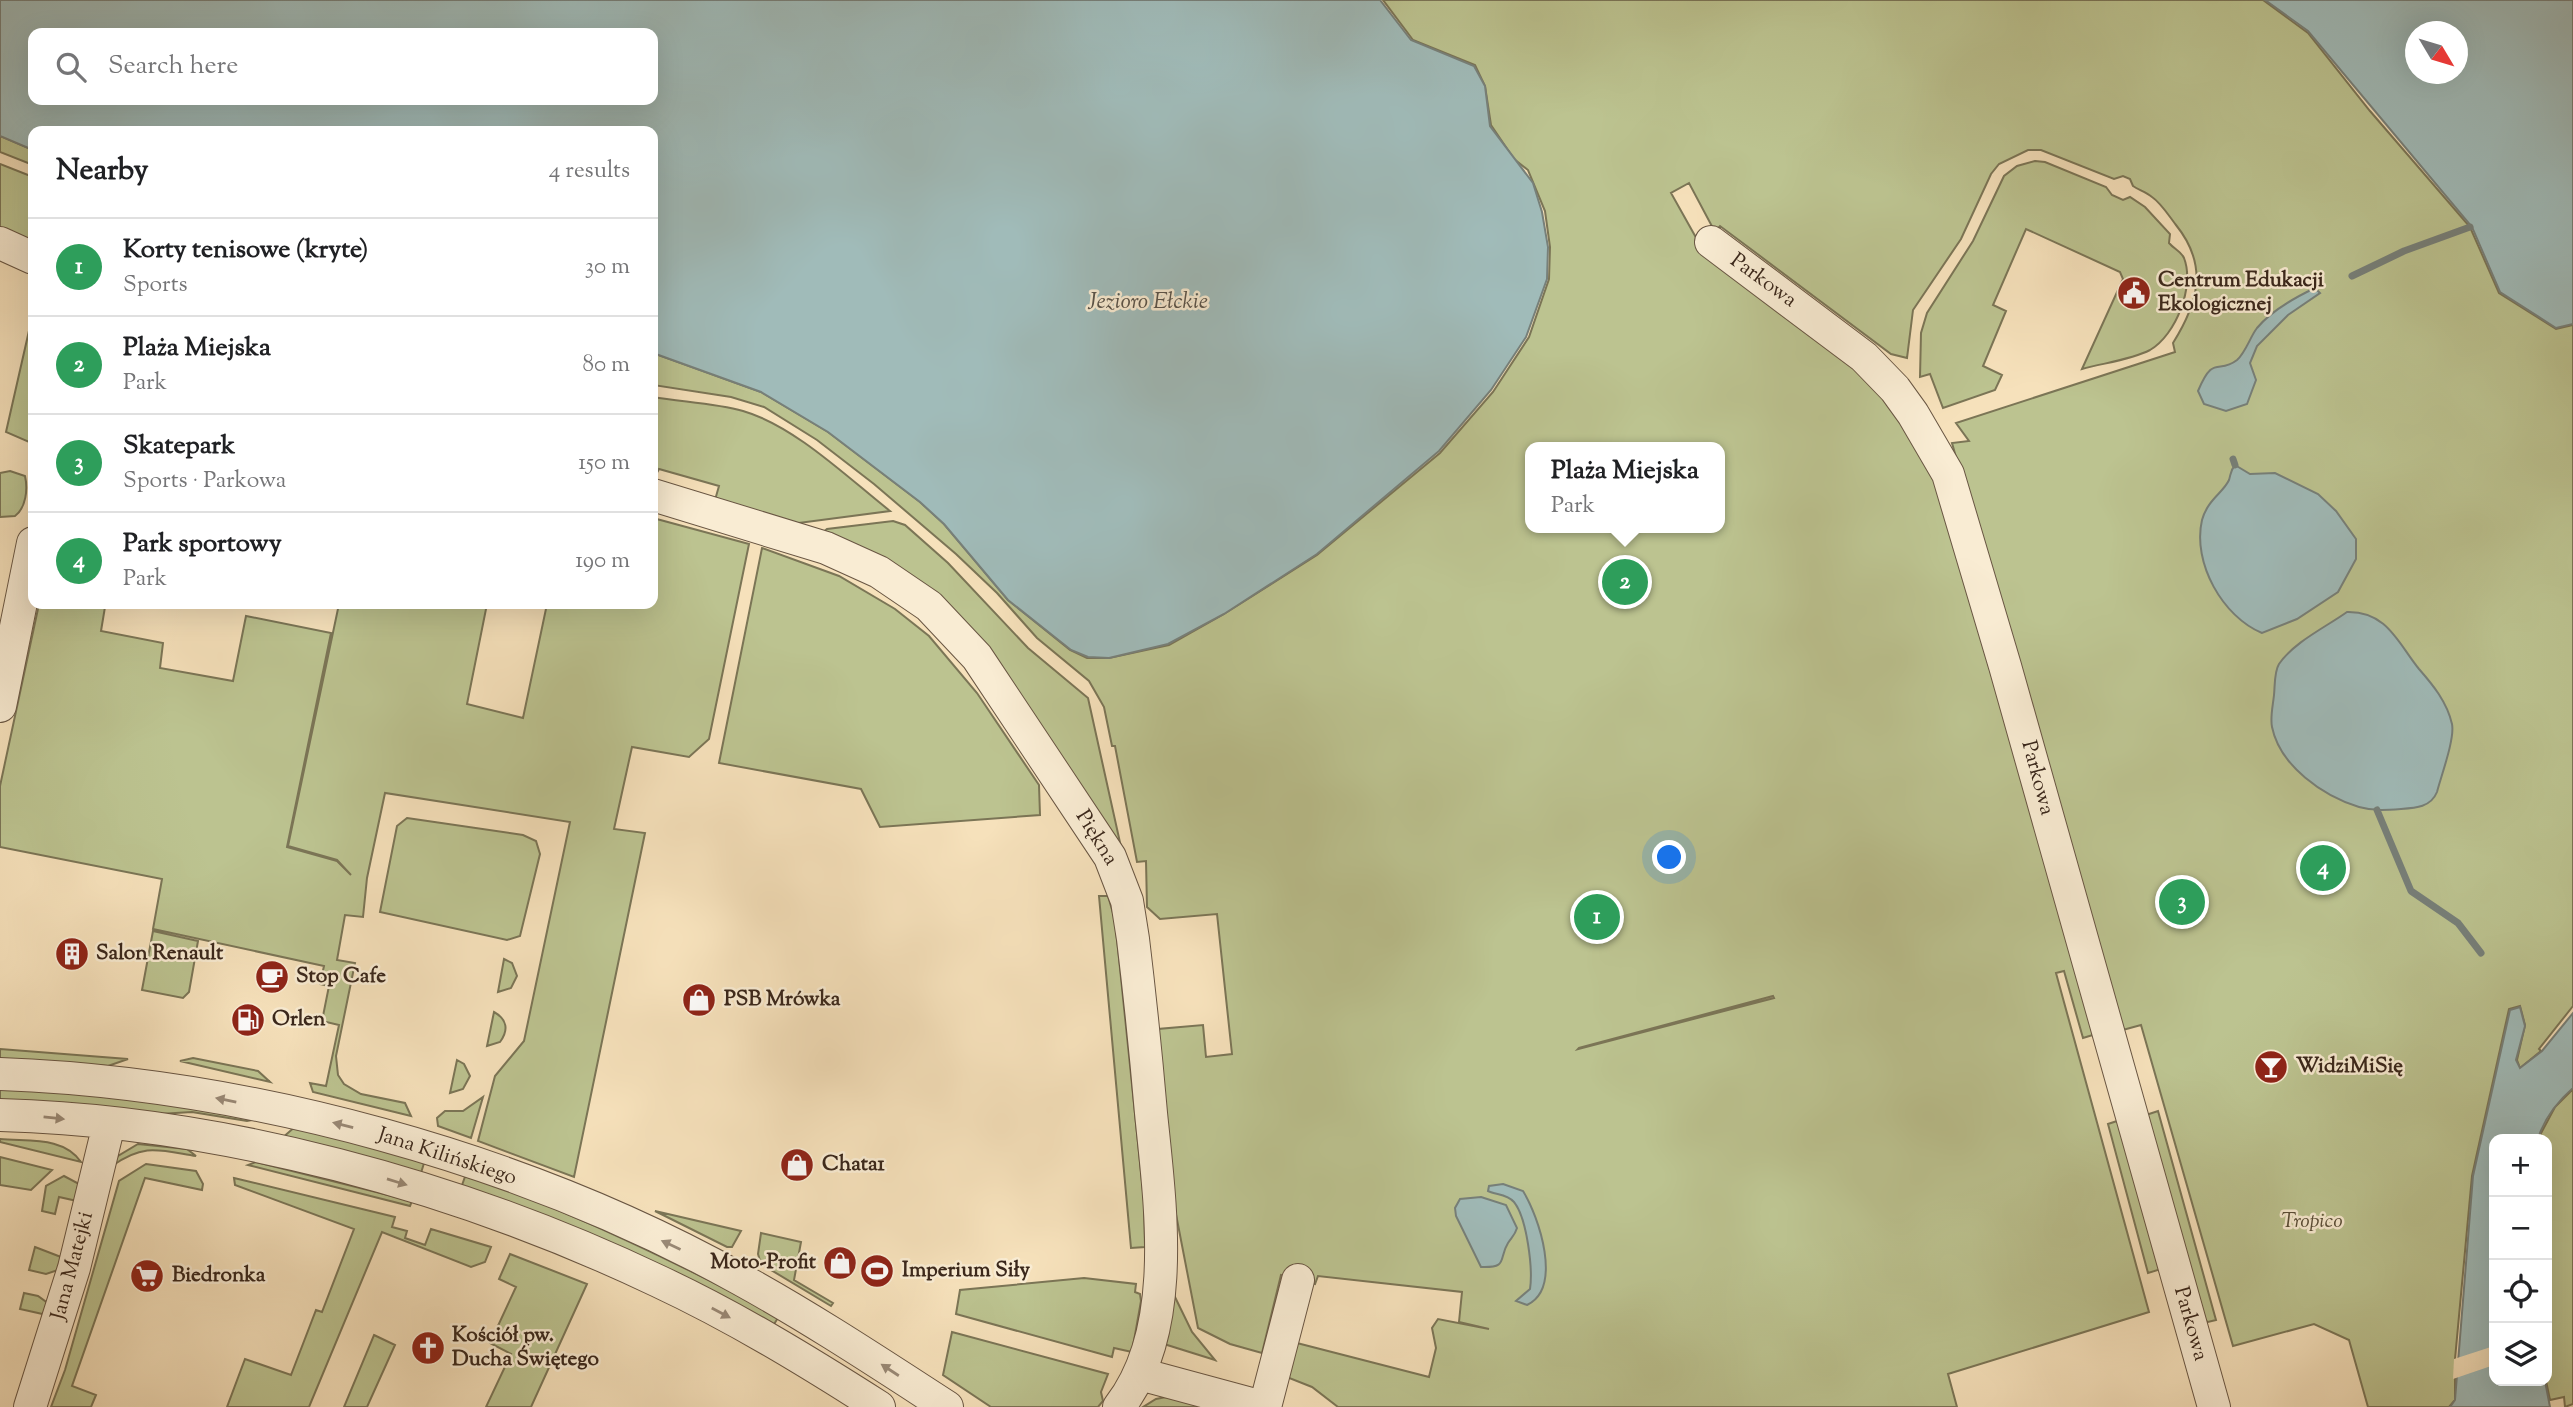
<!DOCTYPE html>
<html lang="en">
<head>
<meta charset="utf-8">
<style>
  :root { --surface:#fff; --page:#f6f6f6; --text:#202124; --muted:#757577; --line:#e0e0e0; --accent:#b45309 }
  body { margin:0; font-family:"Sorts Mill Goudy",serif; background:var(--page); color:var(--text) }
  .controls { position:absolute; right:21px; bottom:21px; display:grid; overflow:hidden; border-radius:14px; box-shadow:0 7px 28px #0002 }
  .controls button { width:63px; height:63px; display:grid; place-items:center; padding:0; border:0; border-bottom:2px solid var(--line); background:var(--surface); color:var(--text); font:35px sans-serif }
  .compass { position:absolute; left:2405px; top:21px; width:63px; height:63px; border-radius:50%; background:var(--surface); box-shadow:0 7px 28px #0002; rotate:128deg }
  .you { position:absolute; left:1670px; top:858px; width:24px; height:24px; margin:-18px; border:5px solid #fff; border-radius:50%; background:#1a73e8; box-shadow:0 0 0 10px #1a73e833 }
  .badge { display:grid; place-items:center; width:46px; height:46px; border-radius:50%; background:var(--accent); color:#fff; font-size:23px; font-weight:700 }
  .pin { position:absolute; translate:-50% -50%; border:4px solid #fff; box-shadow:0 2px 7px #0006 }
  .popup { position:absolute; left:1525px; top:442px; width:200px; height:91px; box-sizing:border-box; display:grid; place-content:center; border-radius:14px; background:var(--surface); filter:drop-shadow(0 2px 5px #0005); font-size:23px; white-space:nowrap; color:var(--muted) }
  .popup b { font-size:26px; color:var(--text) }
  .popup::after { content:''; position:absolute; left:50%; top:100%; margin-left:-14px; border:14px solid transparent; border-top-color:var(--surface) }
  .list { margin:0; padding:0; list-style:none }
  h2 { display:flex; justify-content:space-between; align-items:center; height:91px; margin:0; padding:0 28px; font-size:30px }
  h2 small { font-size:23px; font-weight:400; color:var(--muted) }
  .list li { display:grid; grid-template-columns:46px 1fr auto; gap:21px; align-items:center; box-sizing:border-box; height:98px; padding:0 28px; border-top:2px solid var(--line) }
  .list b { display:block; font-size:26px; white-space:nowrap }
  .list p { margin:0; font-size:23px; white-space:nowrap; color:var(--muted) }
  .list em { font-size:23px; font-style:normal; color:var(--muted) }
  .icon { flex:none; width:38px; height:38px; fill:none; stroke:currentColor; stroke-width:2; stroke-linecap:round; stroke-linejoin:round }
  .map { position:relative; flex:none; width:2573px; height:1407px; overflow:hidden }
  .search { position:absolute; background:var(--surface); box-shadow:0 7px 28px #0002; left:28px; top:28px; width:630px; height:77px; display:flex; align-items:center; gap:18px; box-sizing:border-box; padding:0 24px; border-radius:14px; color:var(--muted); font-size:26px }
  .panel { position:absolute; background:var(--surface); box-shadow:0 7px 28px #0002; left:28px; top:126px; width:630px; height:483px; border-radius:14px }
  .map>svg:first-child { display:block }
</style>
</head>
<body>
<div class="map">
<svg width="2573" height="1407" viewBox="0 0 2573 1407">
  <rect width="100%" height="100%" fill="#f6e1bb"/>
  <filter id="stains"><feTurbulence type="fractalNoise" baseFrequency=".00286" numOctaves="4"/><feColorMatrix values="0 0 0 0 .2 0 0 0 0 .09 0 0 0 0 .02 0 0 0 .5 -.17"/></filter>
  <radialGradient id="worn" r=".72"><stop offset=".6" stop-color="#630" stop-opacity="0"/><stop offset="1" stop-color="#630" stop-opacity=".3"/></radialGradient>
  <path fill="#bcc390" stroke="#7b7556" stroke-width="2" fill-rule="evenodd" d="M1383,0H2263L2308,33L2370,111L2470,227L2499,293L2556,329L2573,325V1006L2539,1049L2541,1051L2520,1068L2517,1060L2525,1025L2520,1006L2509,1009L2472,1176L2455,1359V1400L2449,1407H2368L2349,1340L2314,1324L2233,1346L2141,1025L2119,1031L1952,443L1969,441L1956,423L2175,352L2173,343C2198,303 2209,266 2176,225C2169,216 2161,203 2152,197C2146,192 2139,190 2133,186L2130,179L2123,176L2114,179L2041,150H2028L1999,164L1991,174L1961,239L1913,310L1907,358L1891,354L1720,226L1715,232L1689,183L1671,193L1703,250L1875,382L1931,467L2096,1034L2083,1038L2064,971L2056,973L2149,1312L1948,1374L1957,1407H1338L1312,1387L1284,1376L1293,1342L1429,1377L1436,1348L1432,1328L1438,1319L1489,1329L1459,1322L1462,1292L1318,1276L1315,1284L1281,1275L1262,1353L1230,1344L1198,1328L1174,1204L1158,1029L1203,1025L1206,1057L1232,1054L1217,914L1160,919L1147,907L1146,861L1137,862L1115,746H1112L1104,707L1089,681L1037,638L997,593L956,554L874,484L817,440L764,407L731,397L653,385V353L761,392L828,432L920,502L944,524L1008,600L1070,650L1087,658H1109L1169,645L1224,614L1317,555L1440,453L1493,392L1529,337L1549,279L1550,247L1545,211L1528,170L1514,159L1491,125L1485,86L1475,65L1413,40ZM1530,447H1720V528H1530ZM1773,996L1774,998L1578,1049L1579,1048Z
    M0,136L33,150V165L0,152Z
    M2035,161L2045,162L2106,187L2112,195L2123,200L2130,197L2145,207L2170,234L2169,243C2174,249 2181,251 2184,258C2195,286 2176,335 2150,350C2131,360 2103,363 2082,369L2123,279L2120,272L2026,229L1993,305L2006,311L1983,366L2002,375L1995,390L1943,408L1930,374L1920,377L1921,333L1927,313L1973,241L2004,176L2017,166Z
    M0,164L33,177V246L0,231Z
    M33,313V440L29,442L6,432Z
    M653,397C682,402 715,403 743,411C795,426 848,478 890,511L791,524L715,500L719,486L659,469L653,480Z
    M10,471L25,476C28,489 26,508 15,516L0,517V473Z
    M653,518L749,544L709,739L689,757L632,747L614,829L645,833L574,1177L478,1141L495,1076L524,1041L570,822L385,793L367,878L363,917L345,915L337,960L355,963L336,1056L338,1075L344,1084L361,1094L405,1103L411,1116L313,1092L310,1083L326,1086L339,1025L322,1021L329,986L320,984L324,966L153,929L162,879L0,847V786L39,604L105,607L101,631L163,643L160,668L233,681L246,616L331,633L287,847L337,861L351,875L337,860L288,846L339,604H487L467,704L523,718L547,604H653Z
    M893,521L905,525L948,563L1028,648L1088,698L1121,847L1008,683L821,534L827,529Z
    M762,548L839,576L895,609L929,636L977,693L1039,785L1040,815L880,827L861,789L719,763Z
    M407,818L523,835L536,841L540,854L520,936L507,940L380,912L397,826Z
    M1099,896H1108L1115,920L1144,1201L1145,1247L1131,1248Z
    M153,931L198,941L189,992L183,998L142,990Z
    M504,959L512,963L517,976L511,988L498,992Z
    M494,1012C507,1019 509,1030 500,1042L487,1046Z
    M0,1049L128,1059L108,1066L0,1059Z
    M193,1058L258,1071L270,1082L180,1061Z
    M457,1060L464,1064L470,1076L463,1089L450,1093Z
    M0,1087L145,1098L257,1119L247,1121L192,1112L142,1115L0,1103Z
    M2573,1089V1404L2565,1407L2564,1397L2550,1400L2546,1381L2547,1139H2538L2555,1107Z
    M483,1097L471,1138L438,1126L437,1118L445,1111H463Z
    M2158,1111L2216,1320L2208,1322L2200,1317L2143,1116Z
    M2120,1120L2162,1265L2158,1270L2148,1273L2108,1124Z
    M297,1125L425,1160L420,1176L281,1139Z
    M0,1139C28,1142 63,1136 81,1162L0,1142Z
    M138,1144L187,1149L196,1156C159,1150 144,1143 112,1166L118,1156Z
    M0,1157L52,1170L31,1190L0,1185Z
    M256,1162L412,1201L410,1206L248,1165Z
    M146,1164L196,1171L203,1184L202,1190L145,1178L72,1386L96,1395L91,1407H51L65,1370L119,1181Z
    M466,1174C575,1213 677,1263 779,1316L773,1326L461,1188Z
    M64,1176L81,1185L77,1201L59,1197L55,1214L42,1211L46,1186Z
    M234,1178L395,1217L392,1227L407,1231L405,1238L425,1245L431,1229L491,1247L485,1262L471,1267L382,1232L309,1407H227L245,1359L291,1375L316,1310L322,1312L354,1229L235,1185Z
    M655,1211L741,1231L732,1247H727Z
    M761,1233L801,1242L794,1280L833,1303L831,1306L761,1264L758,1254Z
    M35,1247L61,1257V1269L46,1274L29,1270Z
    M510,1254L587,1284L531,1407H486L511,1354L490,1343L516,1287L499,1279Z
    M1084,1278L1136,1284L1135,1292L1140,1294L1141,1301L1132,1352L1114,1348L1112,1357L956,1314L960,1290Z
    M24,1293L38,1296L49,1304L47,1315L20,1309Z
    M1174,1295L1192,1332L1215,1360L1164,1344Z
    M952,1332L1108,1374L1101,1392L1103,1401L1098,1407H991L943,1375Z
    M374,1335L395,1345L367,1407H344Z
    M1166,1397L1227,1407H1143L1156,1399Z"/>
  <path fill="#a0bbb9" stroke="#77807a" stroke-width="2" fill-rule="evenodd" d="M0,0H1380L1411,40L1474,66L1485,86L1490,126L1533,183L1542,212L1548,247L1547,279L1526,337L1491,390L1439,451L1317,554L1224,614L1168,644L1109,658L1088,657L1071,650L1008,600L944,524L920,502L828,432L761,392L653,353V131H33V150L0,136ZM653,33V100H33V33Z
    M2265,0H2573V324L2556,328L2500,292L2472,227L2308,31ZM2416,32H2458V74H2416Z
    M2315,288L2320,293L2288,315L2257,346L2250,363L2256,380L2247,404L2226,411L2204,404L2198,391C2214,353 2218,375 2237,360C2246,352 2250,337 2257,328C2271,311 2296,297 2315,288Z
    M2235,465L2250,474L2275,473L2318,494L2336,511L2356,539V559L2338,592L2297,619L2262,633C2223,617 2192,563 2202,520C2208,499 2223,493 2229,480C2231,474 2230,471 2235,465Z
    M2347,612C2387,611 2398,643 2419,669C2433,685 2447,702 2452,724C2455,739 2441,776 2437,792C2431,807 2416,808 2401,809C2387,810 2373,811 2359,807C2323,796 2280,766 2272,727C2270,717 2273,705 2274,695C2275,686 2274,672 2279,664C2294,642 2326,627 2347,612Z
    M2520,1007L2525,1026L2516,1060L2520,1068L2542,1051L2573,1013V1088C2557,1102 2544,1119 2538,1139H2494V1381H2545L2550,1407H2450L2455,1400L2473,1176L2510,1010Z
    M1503,1184L1523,1191C1539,1217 1563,1288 1527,1305L1516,1301L1530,1289C1533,1269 1527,1218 1514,1202C1507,1194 1496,1195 1488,1191L1489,1186Z
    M1481,1197L1506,1205L1517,1228C1515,1235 1512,1237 1508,1243C1498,1259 1509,1268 1481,1267L1456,1216L1455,1208L1460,1199Z"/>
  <path fill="#f6e1bb" d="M2494,1346V1365L2453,1379L2454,1359Z"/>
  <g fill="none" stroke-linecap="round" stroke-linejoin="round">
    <path stroke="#77807a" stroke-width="7" d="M2352,276L2404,251L2470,227
      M2233,459L2235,465
      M2377,810L2411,891L2458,923L2481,953"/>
    <g stroke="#695643" stroke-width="34">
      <path id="minor" d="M1711,242L1864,357L1895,389L1913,414L1948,474L2005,666L2214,1407
        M0,243L33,258
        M653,495L826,548L879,572L929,606L977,657L1110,857L1127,901L1133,939C1140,997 1146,1055 1151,1113C1160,1203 1179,1330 1119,1407
        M0,706L33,543
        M0,1074C248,1083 523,1158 740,1279C811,1318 879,1363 947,1407
        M0,1115C221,1121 459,1186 658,1281C735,1317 807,1361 879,1407
        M1140,1374L1262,1407
        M30,1407L74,1268L109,1124
        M1265,1407L1298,1280"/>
    </g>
    <use href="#minor" stroke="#f9ecd3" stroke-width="32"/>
  </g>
  <defs><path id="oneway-solid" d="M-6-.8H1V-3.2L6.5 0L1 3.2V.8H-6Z" transform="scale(1.75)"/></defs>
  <g fill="#9a8a77">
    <use href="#oneway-solid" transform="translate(226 1100) rotate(-169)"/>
    <use href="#oneway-solid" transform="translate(54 1118) rotate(6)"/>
    <use href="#oneway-solid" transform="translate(343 1125) rotate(-166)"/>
    <use href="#oneway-solid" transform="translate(397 1182) rotate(17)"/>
    <use href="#oneway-solid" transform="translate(671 1245) rotate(-155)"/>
    <use href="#oneway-solid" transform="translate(721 1313) rotate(28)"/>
    <use href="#oneway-solid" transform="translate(890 1370) rotate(-147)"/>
  </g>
  <defs>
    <g id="civic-disc" transform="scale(1.75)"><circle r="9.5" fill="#8f2418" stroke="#f9ecd3"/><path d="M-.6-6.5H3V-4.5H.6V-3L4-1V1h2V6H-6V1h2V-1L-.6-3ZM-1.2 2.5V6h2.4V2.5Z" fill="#fff"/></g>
    <g id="building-disc" transform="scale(1.75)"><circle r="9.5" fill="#8f2418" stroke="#f9ecd3"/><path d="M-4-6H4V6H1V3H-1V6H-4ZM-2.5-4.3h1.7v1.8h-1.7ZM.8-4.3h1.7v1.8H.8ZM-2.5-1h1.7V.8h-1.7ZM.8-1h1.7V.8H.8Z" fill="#fff"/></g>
    <g id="cafe-disc" transform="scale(1.75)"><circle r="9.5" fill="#8f2418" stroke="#f9ecd3"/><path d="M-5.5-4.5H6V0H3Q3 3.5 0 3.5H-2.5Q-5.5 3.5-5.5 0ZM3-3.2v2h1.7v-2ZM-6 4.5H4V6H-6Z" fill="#fff"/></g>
    <g id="shop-disc" transform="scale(1.75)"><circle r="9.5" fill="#8f2418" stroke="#f9ecd3"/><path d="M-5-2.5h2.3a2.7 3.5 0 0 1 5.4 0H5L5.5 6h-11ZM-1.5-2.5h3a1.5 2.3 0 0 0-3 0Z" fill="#fff"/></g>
    <g id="fuel-disc" transform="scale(1.75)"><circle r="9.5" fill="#8f2418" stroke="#f9ecd3"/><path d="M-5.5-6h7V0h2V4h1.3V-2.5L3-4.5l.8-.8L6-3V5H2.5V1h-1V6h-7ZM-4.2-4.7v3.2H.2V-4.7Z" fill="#fff"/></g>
    <g id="bar-disc" transform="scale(1.75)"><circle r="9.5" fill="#8f2418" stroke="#f9ecd3"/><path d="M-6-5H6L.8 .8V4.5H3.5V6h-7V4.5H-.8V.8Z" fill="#fff"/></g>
    <g id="stadium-disc" transform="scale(1.75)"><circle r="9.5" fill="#8f2418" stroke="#f9ecd3"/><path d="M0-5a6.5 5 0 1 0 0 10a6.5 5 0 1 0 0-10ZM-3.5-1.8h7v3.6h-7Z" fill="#fff"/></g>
    <g id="supermarket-disc" transform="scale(1.75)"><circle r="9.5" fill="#8f2418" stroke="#f9ecd3"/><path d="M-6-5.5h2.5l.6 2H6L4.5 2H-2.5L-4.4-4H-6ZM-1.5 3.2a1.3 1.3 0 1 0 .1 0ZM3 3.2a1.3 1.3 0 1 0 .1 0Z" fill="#fff"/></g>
    <g id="church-disc" transform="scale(1.75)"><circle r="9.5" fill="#8f2418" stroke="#f9ecd3"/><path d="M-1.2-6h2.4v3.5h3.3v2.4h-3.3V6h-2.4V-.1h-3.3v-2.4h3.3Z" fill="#fff"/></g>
  </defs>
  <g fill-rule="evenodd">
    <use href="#civic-disc" x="2134" y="293"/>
    <use href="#building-disc" x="72" y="954"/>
    <use href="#cafe-disc" x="272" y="977"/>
    <use href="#shop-disc" x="699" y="1000"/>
    <use href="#fuel-disc" x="248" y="1020"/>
    <use href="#bar-disc" x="2271" y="1067"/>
    <use href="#shop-disc" x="797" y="1165"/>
    <use href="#shop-disc" x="840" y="1263"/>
    <use href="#stadium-disc" x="877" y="1271"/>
    <use href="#supermarket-disc" x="147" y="1276"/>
    <use href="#church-disc" x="428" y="1348"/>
  </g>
  <g text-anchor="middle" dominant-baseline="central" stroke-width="5" stroke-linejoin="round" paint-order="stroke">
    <g font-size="21" fill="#3a271b" stroke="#f9ecd3">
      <text transform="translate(1763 281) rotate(36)">Parkowa</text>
      <text transform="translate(2037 778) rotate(75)">Parkowa</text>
      <text transform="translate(1096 838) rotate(58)">Piękna</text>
      <text transform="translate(447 1157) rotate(18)">Jana Kilińskiego</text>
      <text transform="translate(73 1266) rotate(-75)">Jana Matejki</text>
      <text transform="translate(2190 1324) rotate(74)">Parkowa</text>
    </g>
    <g font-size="21" font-weight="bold" fill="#3a271b" stroke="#f9ecd3" text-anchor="start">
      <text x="2158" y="281">Centrum Edukacji<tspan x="2158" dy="24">Ekologicznej</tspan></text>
      <text x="96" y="954">Salon Renault</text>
      <text x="296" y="977">Stop Cafe</text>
      <text x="724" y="1000">PSB Mrówka</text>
      <text x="272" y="1020">Orlen</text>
      <text x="2296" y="1067">WidziMiSię</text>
      <text x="822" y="1165">Chata1</text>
      <text x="816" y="1263" text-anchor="end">Moto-Profit</text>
      <text x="902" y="1271">Imperium Siły</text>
      <text x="172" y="1276">Biedronka</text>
      <text x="452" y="1336">Kościół pw.<tspan x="452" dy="24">Ducha Świętego</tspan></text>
    </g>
    <g font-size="21" font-style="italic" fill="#5a4e38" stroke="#f9ecd3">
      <text x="2312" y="1222">Tropico</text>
    </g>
    <g font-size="23" font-style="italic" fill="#59534a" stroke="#f9ecd3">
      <text x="1148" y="302">Jezioro Ełckie</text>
    </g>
  </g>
  <rect width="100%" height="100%" filter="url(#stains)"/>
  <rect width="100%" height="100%" fill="url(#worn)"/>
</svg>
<div class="controls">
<button>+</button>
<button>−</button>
<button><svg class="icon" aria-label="locate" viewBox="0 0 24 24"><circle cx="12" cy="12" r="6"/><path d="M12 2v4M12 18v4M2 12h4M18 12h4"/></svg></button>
<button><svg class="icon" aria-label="layers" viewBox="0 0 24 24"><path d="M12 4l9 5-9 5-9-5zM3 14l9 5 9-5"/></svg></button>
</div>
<svg class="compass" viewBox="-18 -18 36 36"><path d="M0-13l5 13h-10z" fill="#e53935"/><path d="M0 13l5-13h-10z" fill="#757577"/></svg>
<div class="you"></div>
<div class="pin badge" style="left:1597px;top:917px;background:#2e9e5b">1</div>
<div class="pin badge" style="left:1625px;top:582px;background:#2e9e5b">2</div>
<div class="popup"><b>Plaża Miejska</b>Park</div>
<div class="pin badge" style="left:2182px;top:902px;background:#2e9e5b">3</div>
<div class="pin badge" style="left:2323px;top:868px;background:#2e9e5b">4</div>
<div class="search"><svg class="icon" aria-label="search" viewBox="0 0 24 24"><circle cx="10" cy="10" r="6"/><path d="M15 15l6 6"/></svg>Search here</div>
<section class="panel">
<h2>Nearby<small>4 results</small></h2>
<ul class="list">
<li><span class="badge" style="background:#2e9e5b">1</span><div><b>Korty tenisowe (kryte)</b><p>Sports</p></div><em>30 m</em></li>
<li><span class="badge" style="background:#2e9e5b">2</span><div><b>Plaża Miejska</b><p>Park</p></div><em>80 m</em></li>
<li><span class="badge" style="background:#2e9e5b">3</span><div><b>Skatepark</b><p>Sports · Parkowa</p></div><em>150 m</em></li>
<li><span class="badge" style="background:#2e9e5b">4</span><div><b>Park sportowy</b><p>Park</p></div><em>190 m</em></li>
</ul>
</section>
</div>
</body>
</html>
